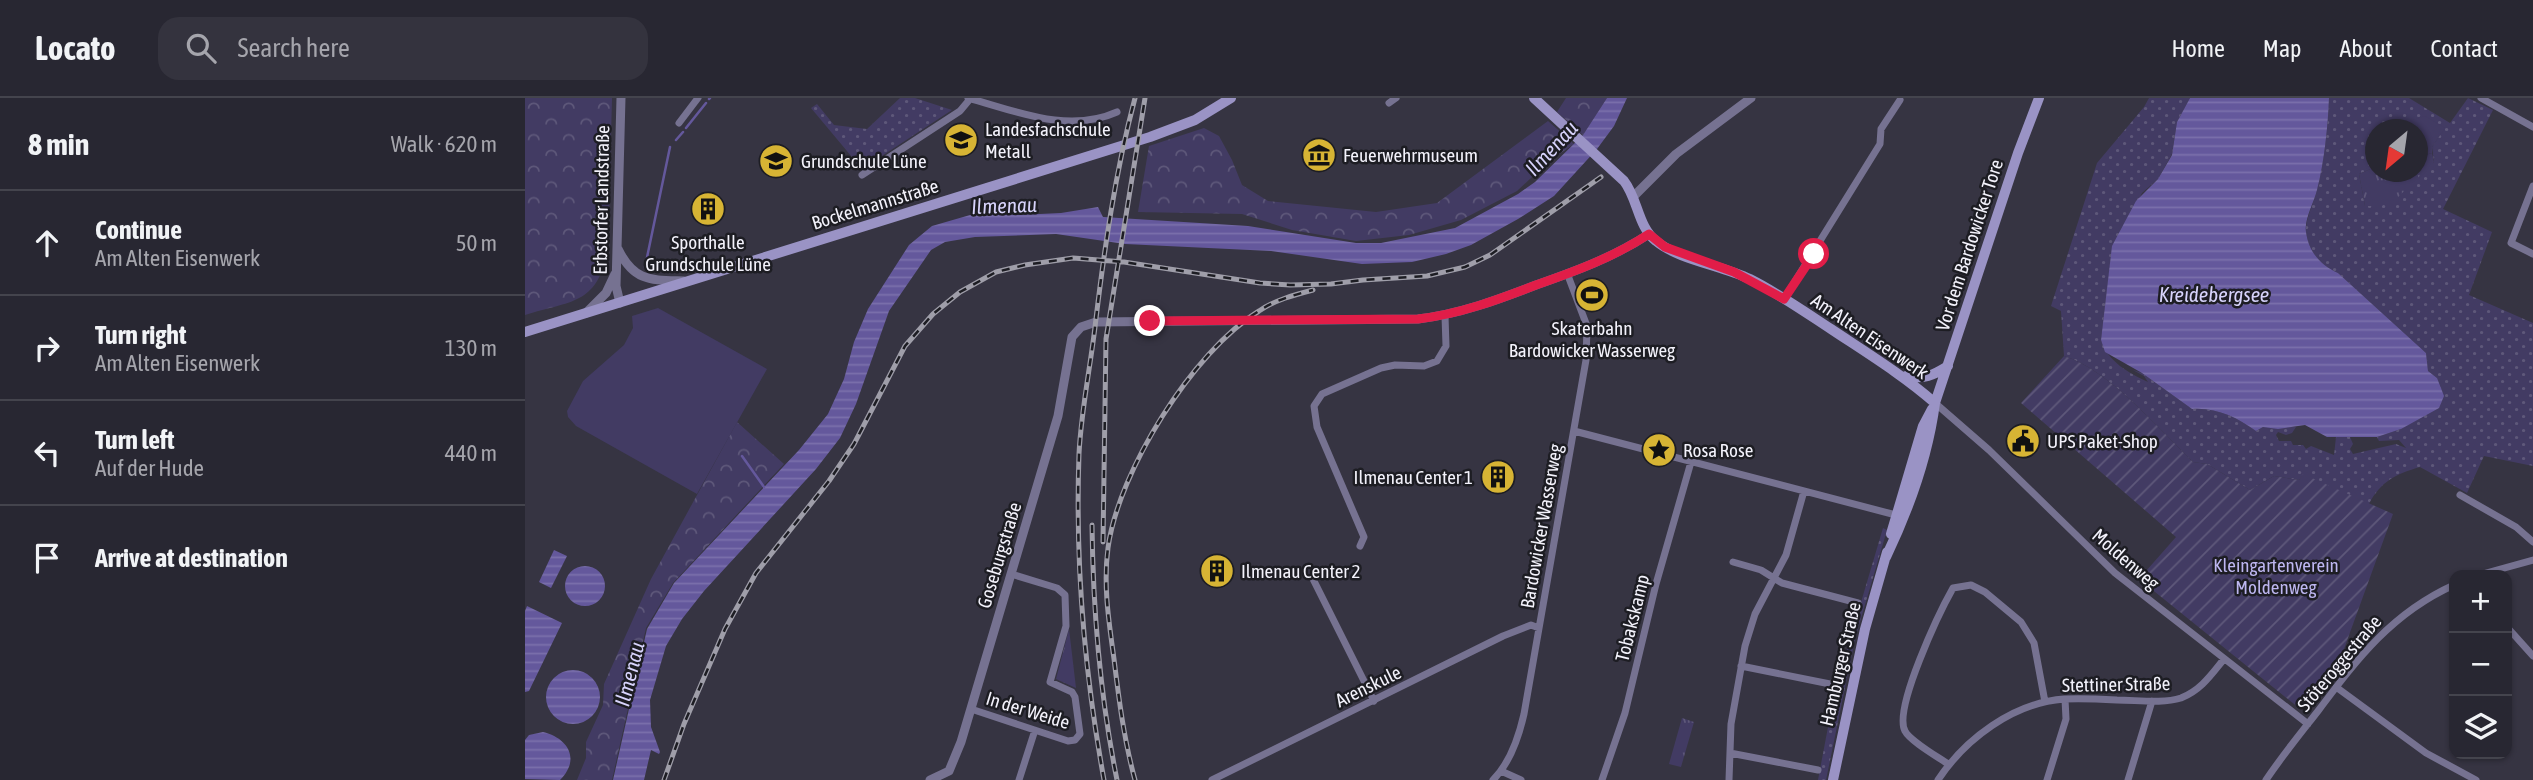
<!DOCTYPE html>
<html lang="en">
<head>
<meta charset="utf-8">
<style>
  :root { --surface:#282732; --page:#34333e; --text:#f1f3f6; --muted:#a5a5ac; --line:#44444d }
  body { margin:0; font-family:"Asap Condensed",sans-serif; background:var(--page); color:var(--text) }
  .controls { position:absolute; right:21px; bottom:21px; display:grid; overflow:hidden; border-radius:14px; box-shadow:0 2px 5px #0004 }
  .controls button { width:63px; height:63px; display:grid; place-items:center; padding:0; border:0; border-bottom:2px solid var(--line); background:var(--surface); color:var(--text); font:35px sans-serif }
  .compass { position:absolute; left:1840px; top:21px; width:63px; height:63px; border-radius:50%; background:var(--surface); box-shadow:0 2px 5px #0004; rotate:209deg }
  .stop { position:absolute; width:21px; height:21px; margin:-16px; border:5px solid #e11d48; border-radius:50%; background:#fff }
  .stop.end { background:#e11d48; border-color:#fff; box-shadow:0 2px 7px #0008 }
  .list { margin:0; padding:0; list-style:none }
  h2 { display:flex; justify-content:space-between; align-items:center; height:91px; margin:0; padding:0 28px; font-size:30px }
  h2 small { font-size:23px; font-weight:400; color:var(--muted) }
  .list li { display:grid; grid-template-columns:46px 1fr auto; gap:21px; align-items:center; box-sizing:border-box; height:105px; padding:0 28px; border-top:2px solid var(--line) }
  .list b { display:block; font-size:26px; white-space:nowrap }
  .list p { margin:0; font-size:23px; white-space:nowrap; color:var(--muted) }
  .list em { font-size:23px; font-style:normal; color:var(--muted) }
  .icon { flex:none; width:38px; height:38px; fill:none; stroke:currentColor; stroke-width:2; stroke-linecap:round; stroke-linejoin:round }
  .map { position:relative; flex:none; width:2008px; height:682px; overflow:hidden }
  header { display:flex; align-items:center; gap:42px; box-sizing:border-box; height:98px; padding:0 35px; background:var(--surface); border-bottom:2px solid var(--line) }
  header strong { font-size:33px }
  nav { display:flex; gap:38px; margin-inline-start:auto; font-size:24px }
  .search { width:490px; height:63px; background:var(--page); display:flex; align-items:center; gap:18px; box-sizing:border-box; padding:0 24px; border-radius:21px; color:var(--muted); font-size:26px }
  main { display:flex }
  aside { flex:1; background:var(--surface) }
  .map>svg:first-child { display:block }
</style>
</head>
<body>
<header>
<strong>Locato</strong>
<div class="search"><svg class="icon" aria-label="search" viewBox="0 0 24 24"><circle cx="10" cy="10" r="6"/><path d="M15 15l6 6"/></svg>Search here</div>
<nav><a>Home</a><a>Map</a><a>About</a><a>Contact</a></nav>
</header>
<main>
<aside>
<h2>8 min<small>Walk · 620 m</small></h2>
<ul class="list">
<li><svg class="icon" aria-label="ahead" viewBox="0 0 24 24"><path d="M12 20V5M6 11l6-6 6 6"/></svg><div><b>Continue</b><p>Am Alten Eisenwerk</p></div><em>50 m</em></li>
<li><svg class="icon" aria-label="right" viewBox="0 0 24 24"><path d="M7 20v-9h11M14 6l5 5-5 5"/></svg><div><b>Turn right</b><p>Am Alten Eisenwerk</p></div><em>130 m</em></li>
<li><svg class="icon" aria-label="left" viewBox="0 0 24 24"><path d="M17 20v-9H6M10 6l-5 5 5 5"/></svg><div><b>Turn left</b><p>Auf der Hude</p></div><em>440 m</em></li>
<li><svg class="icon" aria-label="arrive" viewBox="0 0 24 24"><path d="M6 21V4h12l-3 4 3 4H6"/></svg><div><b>Arrive at destination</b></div></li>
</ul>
</aside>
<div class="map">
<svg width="2008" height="682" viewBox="0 0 2008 682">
  <defs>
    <pattern id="grass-dots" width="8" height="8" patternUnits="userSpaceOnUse" patternTransform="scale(1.75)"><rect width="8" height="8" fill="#423b63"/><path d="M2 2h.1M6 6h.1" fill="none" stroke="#5e587a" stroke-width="1.8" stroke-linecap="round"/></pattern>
    <pattern id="forest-crowns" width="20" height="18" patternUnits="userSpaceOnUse" patternTransform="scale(1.75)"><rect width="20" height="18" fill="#423b63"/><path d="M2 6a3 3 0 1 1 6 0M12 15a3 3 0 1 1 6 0" fill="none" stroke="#5e587a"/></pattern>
    <pattern id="park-tufts" width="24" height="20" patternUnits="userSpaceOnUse" patternTransform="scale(1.75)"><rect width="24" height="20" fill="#423b63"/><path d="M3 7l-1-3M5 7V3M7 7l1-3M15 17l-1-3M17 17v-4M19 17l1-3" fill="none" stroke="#5e587a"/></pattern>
    <pattern id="garden-furrows" width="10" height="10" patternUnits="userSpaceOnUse" patternTransform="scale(1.75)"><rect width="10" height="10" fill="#423b63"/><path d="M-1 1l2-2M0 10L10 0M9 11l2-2" fill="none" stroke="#5e587a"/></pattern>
    <pattern id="water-rules" width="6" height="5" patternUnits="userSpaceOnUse" patternTransform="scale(1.75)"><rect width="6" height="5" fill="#64589c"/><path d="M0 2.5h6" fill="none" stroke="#7b70ab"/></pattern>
  </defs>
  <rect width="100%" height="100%" fill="#363442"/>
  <path fill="url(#grass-dots)" fill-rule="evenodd" d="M375,0H390L427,12L337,71L286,10L292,6L309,27L342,31Z
    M1624,0H1665L1652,24L1647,56L1633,81L1617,95L1586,159L1576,242C1583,264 1604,275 1623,284L1619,278L1608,272L1617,275L1667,311C1690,309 1712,319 1731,333L1738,329H1771L1767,335L1761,337L1753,334L1751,337L1754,343H1766L1768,347H1778L1781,351L1786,348L1809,357L1811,339H1825L1828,346L1825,351L1828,356L1871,346L1881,350L1874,342L1854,343L1852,339L1876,331L1912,280L1903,273L1901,255L1813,175C1796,167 1784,155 1781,134C1780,121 1789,105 1792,92C1799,65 1803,28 1804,0H1884L1925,25L1943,0L1968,12L1918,111L1967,134L1944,197L2008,225V368L1959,358L1942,395L1895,369C1871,376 1856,383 1844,406L1778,377L1774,382L1749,378L1725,392L1682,366L1668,364C1634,331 1583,271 1539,258L1536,213L1526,208L1572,65L1619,9ZM1879,25L1919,30L1907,49L1909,64L1840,108L1834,76L1850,69V32L1874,31Z
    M1358,430L1362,432L1330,541L1301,682H1293L1310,592Z"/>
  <path fill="url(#forest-crowns)" d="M0,0H87L83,151C72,207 48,202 0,217Z
    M1041,0H1082L1058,37L1032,14Z
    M1023,23L1049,46L1024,63L992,93L936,122L884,137L831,143L767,132L717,116L613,114L624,48L679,30L694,38L707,62L717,87L743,103L851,114L912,105Z
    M212,324L259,366L148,485L121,530L87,682H52L61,660V644L78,607L79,586L126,481Z"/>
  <path fill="url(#park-tufts)" d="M1907,55L1909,64L1871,101L1856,108H1840L1834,76L1850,69V74H1892L1893,59Z
    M544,531L551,590L531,581Z
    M1157,620L1169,624L1156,669L1144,666Z"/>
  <path fill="url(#garden-furrows)" d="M1539,258C1583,271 1634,331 1668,364L1682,366L1725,392L1749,378L1774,382L1778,376L1868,416L1811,573L1783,606L1774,610L1614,481L1651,439L1496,305Z"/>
  <path fill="#423b63" d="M1900,18L1920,30L1907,49V55L1893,59L1892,32L1874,31L1879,25Z
    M133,210L242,271L172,396L51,328L43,319L42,313L58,283L99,247L108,230L107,218Z"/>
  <path fill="url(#water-rules)" d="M1082,0H1102L1089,28L1072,51L1029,98L993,121L946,147L921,156L887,164L837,166L746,153L600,146L531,136L450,139L420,144L406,152L364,213L331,306L315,340L291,371L179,493L157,521L141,548L125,602L126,629L135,654L134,656L126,652L119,682H88L122,531L149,485L274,352L303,316L319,281L329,244L343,211L384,147L407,128L452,115L493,117L536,115L573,109L578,119L723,128L831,145H856L930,130L993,96L1010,84L1058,37Z
    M1665,0H1804C1803,28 1799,65 1792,92C1789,105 1779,121 1781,134C1784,155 1796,167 1813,175L1901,255L1903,273L1912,280L1919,298L1914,310L1876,331L1852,339H1802L1780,327L1753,331L1738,329L1731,333C1712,319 1690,309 1667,311L1617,275L1580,254L1576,242L1587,148L1611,103L1633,81L1647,57L1652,24Z
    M29,452L42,458L26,490L14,484Z
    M40 488a20 20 0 1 1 40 0a20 20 0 1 1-40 0Z
    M2,508L37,525L4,593L0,594V513Z
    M21 599a27 27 0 1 1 54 0a27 27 0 1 1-54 0Z
    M18,634C43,640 56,661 35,682L0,681V642L4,637Z"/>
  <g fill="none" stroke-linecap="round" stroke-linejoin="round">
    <path stroke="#64589c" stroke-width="2.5" d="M184,1L185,0
      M161,30L181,5
      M151,42L158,34
      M120,169L145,49
      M217,358L239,389"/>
    <path stroke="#767291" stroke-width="7" d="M443,0C491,13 543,36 592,14
      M1956,0L2008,29
      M864,5L871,0
      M154,25L173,0
      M337,77L435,13L445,1
      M2008,88L1986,145L2008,156
      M1259,201L1355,46L1356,31L1375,2
      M1410,305L1464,352L1590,475L1783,626
      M1049,333L1371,417
      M1935,397L1991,429L2008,444
      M835,448L839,439L792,329L789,308L797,296L856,270L870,267L899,268L912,263L921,248L920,218
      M1208,464L1236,472L1257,485L1333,505
      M1954,477L2008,462
      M787,479L849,603
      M1982,529L2008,558
      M1216,568L1310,587
      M1811,589L1901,655L1951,682
      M446,611L543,643L550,642L555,636L550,599L547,594L525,584L541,528L540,497L532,490L486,476
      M1205,655L1293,672
      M1423,666C1413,659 1385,643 1380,633C1368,611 1415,513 1428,490L1446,487L1460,494L1496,524L1509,545L1520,604
      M976,673L996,682
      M494,682L510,632
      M687,682L978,538L1006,527L1014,530
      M968,682C984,666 994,638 999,616L1061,262L1062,228L1042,175
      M1077,682L1100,615L1131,486L1166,364
      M1204,682L1206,626L1220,548L1230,516L1261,457L1279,393
      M1413,682C1440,641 1488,605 1539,601C1556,600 1575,601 1592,602C1612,602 1637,606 1656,600C1676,592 1686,577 1699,561
      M1522,682L1541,621L1540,601
      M1603,682L1627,603
      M1741,682C1757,658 1775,636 1793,613C1833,560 1867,515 1929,487"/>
    <path stroke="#767291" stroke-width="9" d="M1109,98L1151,56L1226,0
      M93,151C109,184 126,182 159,183
      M95,205L91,188L96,0
      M61,215L81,195L90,176
      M405,682L424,673L436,644L533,318L547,239L556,229L571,224L893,221C935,216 972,202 1011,187C1051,173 1089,159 1124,136"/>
    <path stroke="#9a93c5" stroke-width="10" d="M1009,0L1099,83C1113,101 1113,129 1131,143C1154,162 1196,167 1225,181C1253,195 1280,214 1306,231C1342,255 1378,277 1410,305
      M0,234L625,39L670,22L706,0
      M1381,278C1398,282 1409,277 1423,268
      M1366,436L1398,328L1407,311
      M1361,459C1384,411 1403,358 1410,305L1493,55L1514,0
      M1308,682L1340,531L1362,454"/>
    <g stroke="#9f9ea9" stroke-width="5">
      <path id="rail" d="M567,427C568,513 575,598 592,682
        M578,444L581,241L620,0
        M139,682L159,626L200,531L231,475L304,383L329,346L380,248L408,216L435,194L471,174L500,167L548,160L599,164L735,185L765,187L806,186L838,182L902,178L940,169L965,157L1076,79
        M579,682C559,572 550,468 554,356C556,314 565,271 570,229C579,153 590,75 610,0
        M610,682C599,642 594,602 589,561C584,524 578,488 583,450C593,374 668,253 734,213C750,202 769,197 788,192"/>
    </g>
    <use href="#rail" stroke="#1d1d23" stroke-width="2.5" stroke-dasharray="8" stroke-linecap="butt"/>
  </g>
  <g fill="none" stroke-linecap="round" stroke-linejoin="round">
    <path stroke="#e11d48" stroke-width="9" d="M625,223L893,221C935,216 972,202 1011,187C1051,173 1089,159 1124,136L1140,149L1209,174L1259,201L1289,156"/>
  </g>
  <defs>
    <g id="school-disc" transform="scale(1.75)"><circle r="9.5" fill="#d7b434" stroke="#1d1d23"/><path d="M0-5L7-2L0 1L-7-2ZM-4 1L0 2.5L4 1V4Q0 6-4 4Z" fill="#111"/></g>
    <g id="museum-disc" transform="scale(1.75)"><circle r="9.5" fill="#d7b434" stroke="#1d1d23"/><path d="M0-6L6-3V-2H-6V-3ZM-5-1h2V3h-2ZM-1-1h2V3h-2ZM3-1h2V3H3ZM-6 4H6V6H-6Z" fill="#111"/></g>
    <g id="building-disc" transform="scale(1.75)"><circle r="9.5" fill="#d7b434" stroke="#1d1d23"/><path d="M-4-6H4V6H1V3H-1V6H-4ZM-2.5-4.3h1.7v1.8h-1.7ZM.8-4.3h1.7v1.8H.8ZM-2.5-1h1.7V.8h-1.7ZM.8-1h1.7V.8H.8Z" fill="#111"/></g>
    <g id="stadium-disc" transform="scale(1.75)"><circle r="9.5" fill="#d7b434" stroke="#1d1d23"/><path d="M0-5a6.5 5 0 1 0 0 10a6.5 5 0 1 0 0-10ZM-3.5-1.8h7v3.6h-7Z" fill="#111"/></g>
    <g id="civic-disc" transform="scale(1.75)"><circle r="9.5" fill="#d7b434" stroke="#1d1d23"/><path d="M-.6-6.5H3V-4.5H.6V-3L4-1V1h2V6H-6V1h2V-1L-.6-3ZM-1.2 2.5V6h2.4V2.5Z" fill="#111"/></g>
    <g id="sight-disc" transform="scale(1.75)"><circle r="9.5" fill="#d7b434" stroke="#1d1d23"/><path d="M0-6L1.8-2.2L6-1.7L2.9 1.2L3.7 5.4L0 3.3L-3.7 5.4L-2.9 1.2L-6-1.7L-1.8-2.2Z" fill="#111"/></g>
  </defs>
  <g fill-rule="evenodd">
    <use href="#school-disc" x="436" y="42"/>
    <use href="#museum-disc" x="794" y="57"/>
    <use href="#school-disc" x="251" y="63"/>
    <use href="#building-disc" x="183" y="111"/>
    <use href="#stadium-disc" x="1067" y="197"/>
    <use href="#civic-disc" x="1498" y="343"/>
    <use href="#sight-disc" x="1134" y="352"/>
    <use href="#building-disc" x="973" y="379"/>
    <use href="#building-disc" x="692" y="473"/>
  </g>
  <g text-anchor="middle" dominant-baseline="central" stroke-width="5" stroke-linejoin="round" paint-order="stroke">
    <g font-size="19" fill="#f3f2fb" stroke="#1d1d23" text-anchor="start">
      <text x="460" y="31">Landesfachschule<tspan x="460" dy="22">Metall</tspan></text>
      <text x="818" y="57">Feuerwehrmuseum</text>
      <text x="276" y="63">Grundschule Lüne</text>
      <text x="183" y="144" text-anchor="middle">Sporthalle<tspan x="183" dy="22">Grundschule Lüne</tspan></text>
      <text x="1067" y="230" text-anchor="middle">Skaterbahn<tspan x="1067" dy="22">Bardowicker Wasserweg</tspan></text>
      <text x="1522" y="343">UPS Paket-Shop</text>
      <text x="1158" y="352">Rosa Rose</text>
      <text x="948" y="379" text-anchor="end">Ilmenau Center 1</text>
      <text x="716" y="473">Ilmenau Center 2</text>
    </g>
    <g font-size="19" fill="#f3f2fb" stroke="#1d1d23">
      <text transform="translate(76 102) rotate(-89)">Erbstorfer Landstraße</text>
      <text transform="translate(350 106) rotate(-17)">Bockelmannstraße</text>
      <text transform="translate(1444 147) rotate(-72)">Vor dem Bardowicker Tore</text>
      <text transform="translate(1345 238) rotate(34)">Am Alten Eisenwerk</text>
      <text transform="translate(1016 428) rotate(-80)">Bardowicker Wasserweg</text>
      <text transform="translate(474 457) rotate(-73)">Goseburgstraße</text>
      <text transform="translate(1601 461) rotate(41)">Moldenweg</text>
      <text transform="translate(1107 520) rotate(-76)">Tobakskamp</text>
      <text transform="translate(1814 565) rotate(-50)">Stöteroggestraße</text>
      <text transform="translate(1315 566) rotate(-77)">Hamburger Straße</text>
      <text transform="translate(1591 586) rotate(-1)">Stettiner Straße</text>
      <text transform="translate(843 588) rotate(-26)">Arenskule</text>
      <text transform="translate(503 612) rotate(17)">In der Weide</text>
    </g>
    <g font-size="19" fill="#bdb6f0" stroke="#1d1d23">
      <text x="1751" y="467">Kleingartenverein<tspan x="1751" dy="22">Moldenweg</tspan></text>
    </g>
    <g font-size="21" font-style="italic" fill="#d7d3fb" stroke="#1d1d23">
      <text transform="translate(1026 50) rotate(-47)">Ilmenau</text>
      <text transform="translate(479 107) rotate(-2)">Ilmenau</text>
      <text x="1689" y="196">Kreidebergsee</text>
      <text transform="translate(104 576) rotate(-76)">Ilmenau</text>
    </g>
  </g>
</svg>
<div class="controls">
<button>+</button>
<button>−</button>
<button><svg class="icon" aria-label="layers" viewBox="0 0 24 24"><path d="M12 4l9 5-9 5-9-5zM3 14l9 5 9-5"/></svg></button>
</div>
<svg class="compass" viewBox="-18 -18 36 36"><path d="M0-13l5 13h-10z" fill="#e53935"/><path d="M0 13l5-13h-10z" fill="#a5a5ac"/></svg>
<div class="stop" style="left:1289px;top:156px"></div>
<div class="stop end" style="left:625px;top:223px"></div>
</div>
</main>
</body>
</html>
